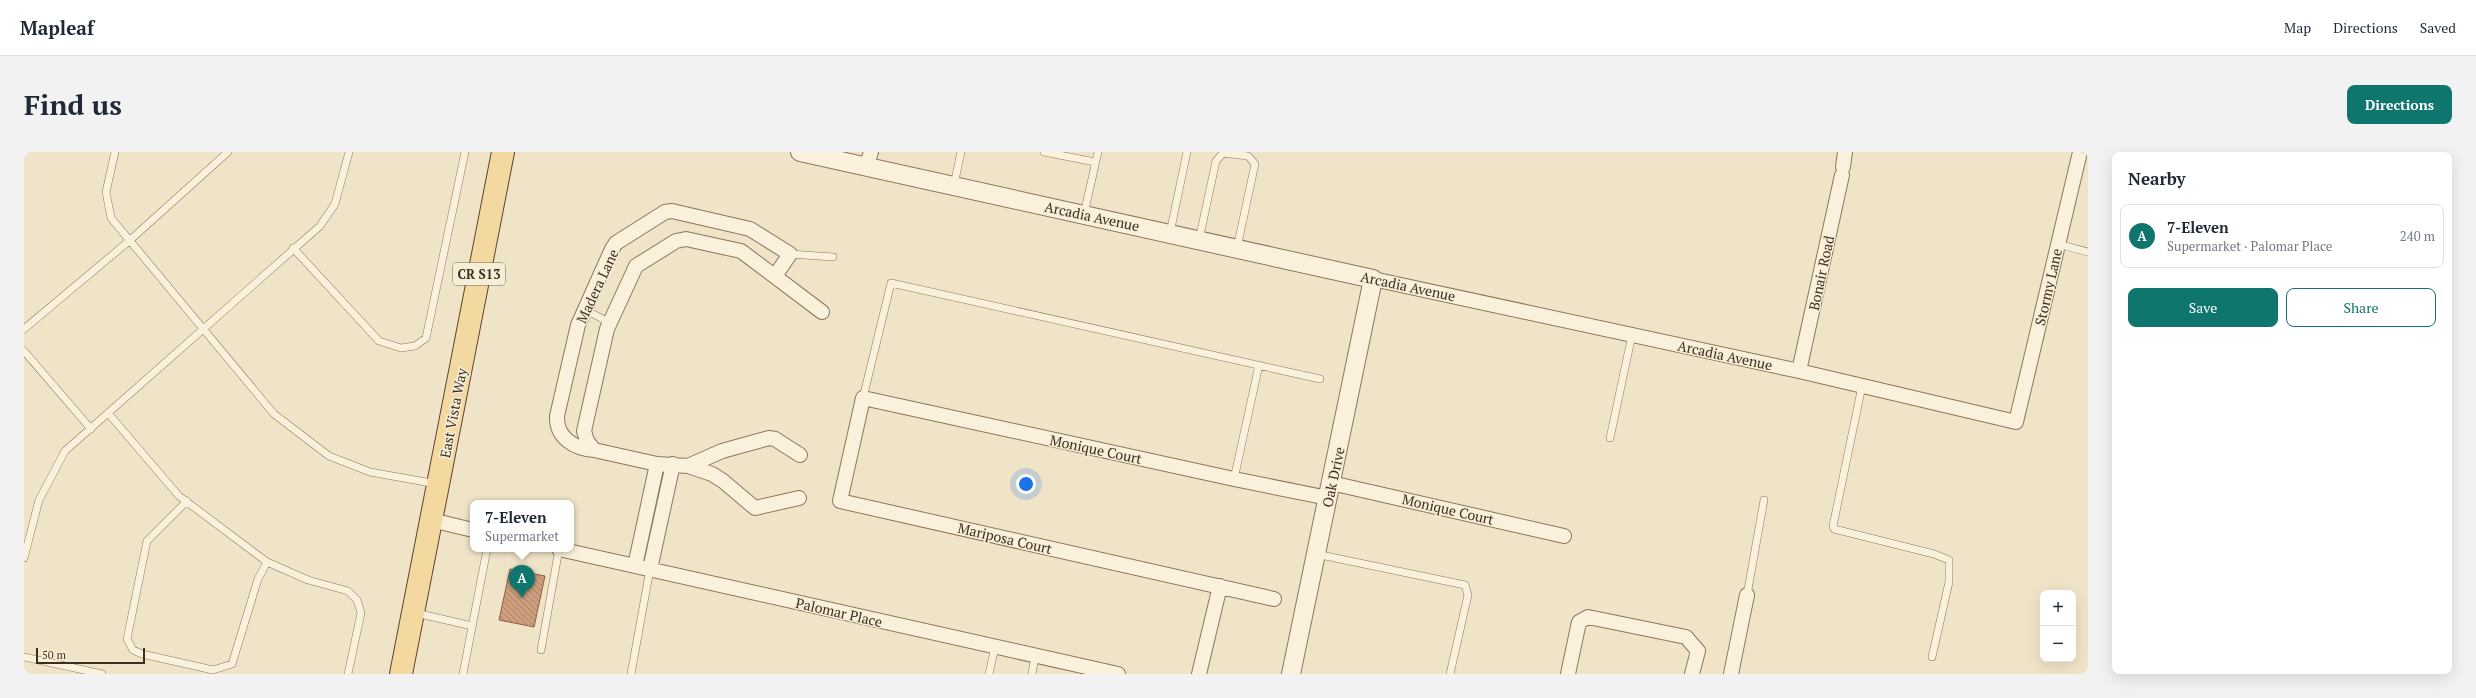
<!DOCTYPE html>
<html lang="en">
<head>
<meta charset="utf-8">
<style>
  :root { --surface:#fff; --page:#f2f2f3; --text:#1f2937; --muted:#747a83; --line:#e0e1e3; --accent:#0f766e }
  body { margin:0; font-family:"PT Serif",serif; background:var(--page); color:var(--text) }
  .controls { position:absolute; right:12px; bottom:12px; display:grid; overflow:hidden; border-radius:8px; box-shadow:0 4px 16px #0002 }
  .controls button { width:36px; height:36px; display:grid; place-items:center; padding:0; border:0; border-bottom:1px solid var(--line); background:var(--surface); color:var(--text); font:20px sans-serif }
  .scale { position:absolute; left:12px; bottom:10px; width:109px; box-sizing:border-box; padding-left:4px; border:2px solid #3d2e20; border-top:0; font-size:11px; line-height:14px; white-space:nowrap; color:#3d2e20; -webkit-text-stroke:3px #f7eed8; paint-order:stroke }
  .you { position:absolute; left:1002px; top:332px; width:14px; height:14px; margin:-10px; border:3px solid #fff; border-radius:50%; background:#1a73e8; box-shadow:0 0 0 6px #1a73e833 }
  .badge { display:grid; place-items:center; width:26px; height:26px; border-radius:50%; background:var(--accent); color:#fff; font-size:13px; font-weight:700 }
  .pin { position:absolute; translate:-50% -33px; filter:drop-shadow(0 1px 2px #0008) }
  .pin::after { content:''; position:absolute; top:21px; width:14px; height:12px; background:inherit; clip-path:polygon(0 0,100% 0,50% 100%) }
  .popup { position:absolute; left:446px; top:348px; width:104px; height:52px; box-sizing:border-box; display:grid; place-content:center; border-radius:8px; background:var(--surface); filter:drop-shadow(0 1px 3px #0005); font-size:13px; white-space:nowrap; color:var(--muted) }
  .popup b { font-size:15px; color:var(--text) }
  .popup::after { content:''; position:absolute; left:50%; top:100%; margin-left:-8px; border:8px solid transparent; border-top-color:var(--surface) }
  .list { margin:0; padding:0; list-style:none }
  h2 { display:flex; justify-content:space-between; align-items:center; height:52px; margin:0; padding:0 16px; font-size:17px }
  h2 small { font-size:13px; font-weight:400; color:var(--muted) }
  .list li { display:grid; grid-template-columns:26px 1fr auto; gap:12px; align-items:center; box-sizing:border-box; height:64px; margin:0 8px 8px; padding:0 8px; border:1px solid var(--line); border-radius:8px }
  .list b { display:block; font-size:15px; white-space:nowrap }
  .list p { margin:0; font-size:13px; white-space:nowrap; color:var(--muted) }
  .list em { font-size:13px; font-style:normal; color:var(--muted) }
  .actions { display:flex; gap:8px; padding:12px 16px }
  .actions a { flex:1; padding:9px 0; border:1px solid var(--accent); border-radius:8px; text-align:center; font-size:14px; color:var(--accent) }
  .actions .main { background:var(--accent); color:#fff }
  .map { position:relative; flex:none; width:2064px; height:522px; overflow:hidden; border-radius:8px }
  header { display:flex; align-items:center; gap:24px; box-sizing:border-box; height:56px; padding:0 20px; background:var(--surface); border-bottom:1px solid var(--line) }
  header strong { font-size:19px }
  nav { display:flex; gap:22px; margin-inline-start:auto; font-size:14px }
  .intro { display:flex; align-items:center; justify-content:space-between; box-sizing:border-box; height:96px; padding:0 24px }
  h1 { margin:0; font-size:28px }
  .button { padding:10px 18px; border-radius:8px; background:var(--accent); color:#fff; font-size:14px; font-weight:700 }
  main { display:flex; gap:24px; padding:0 24px }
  aside { flex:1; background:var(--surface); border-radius:8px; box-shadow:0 4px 16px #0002 }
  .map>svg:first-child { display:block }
</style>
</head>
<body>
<header>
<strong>Mapleaf</strong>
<nav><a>Map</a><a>Directions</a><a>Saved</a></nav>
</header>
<div class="intro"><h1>Find us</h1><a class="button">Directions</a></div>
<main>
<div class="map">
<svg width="2064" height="522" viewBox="0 0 2064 522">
  <defs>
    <pattern id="building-back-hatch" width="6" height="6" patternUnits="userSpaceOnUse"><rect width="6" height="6" fill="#cf9f7d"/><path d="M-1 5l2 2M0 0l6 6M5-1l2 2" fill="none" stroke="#a98266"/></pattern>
  </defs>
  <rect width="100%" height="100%" fill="#f0e4c8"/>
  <path fill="url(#building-back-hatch)" stroke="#8d5f41" d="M486,417L521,424L510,475L475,468Z"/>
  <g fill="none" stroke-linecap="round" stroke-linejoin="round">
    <g stroke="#8d765c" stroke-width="8">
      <path id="service" d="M91,0L82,40L87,66L250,262L305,304L346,320L413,332
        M1020,0L1071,10
        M930,33L937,0
        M1060,62L1074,0
        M1146,81L1163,0
        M1175,88L1192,9L1199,1L1224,4L1231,12L1213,96
        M2034,92L2064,100
        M269,96L355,189L377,196L391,194L402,186L441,0
        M766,102L809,105
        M560,157L586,171
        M0,177L105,89L204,0
        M0,199L67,277
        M1838,234L1809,374L1810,377L1910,402L1925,408V430L1908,505
        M839,246L867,131L1296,227
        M84,261L155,344L243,410L284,428L324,439L333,448L337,461L324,522
        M1586,286L1608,183
        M1210,327L1235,213
        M163,349L123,389L103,487L109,498L118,502L189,518L208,512L234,427L243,410
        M1292,402L1441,433L1444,443L1426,522
        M0,406L15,348L41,299L296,74L311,52L325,0
        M1723,443L1740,348
        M392,461L448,474
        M517,498L535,397
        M0,505L78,522
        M439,522L463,397
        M607,522L626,417
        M965,522L971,495
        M1008,522L1011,504"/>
    </g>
    <g stroke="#8d765c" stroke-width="16">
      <path id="minor" d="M842,15L847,0
        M1819,15L1821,0
        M751,124L766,102L726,77L648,59L641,60L592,91L588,97L554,173L533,264C532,286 551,297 570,298L563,289L560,279L583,177L612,114L652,89L662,87L717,99L798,160
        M1349,127L1775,219L1992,270L2056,0
        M1775,219L1818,23
        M570,298L633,312L664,314L698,299L745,286L751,287L776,303
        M664,314L688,322L699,329L731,356L775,346
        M1307,331L1540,384
        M407,368L449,378
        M535,397L1094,522
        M611,414L633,312
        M626,417L649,312
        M1250,447L816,349L839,246L1210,327L1304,346
        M1175,522L1196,434
        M1544,522L1555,470L1564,465L1662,485L1674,499L1668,522
        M1707,522L1723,443"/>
    </g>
    <g stroke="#8d765c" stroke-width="20">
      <path id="tertiary" d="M776,0L1349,127L1267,522"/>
    </g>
    <g stroke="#5b4430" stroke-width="24">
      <path id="primary" d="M377,522L479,0"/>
    </g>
    <use href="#service" stroke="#faf1dc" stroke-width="7"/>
    <use href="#minor" stroke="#faf1dc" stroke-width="14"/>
    <use href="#tertiary" stroke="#faf1dc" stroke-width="18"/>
    <use href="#primary" stroke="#f3d9a0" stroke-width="22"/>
  </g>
  <g text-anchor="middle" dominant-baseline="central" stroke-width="3" stroke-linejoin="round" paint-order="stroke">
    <rect fill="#f7eed8" stroke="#756857" stroke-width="1" x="429" y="111" width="52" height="22" rx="3"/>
    <g font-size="13" font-weight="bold" fill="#3d2e20">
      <text x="455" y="122">CR S13</text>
    </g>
    <g font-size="14" fill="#3d2e20" stroke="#f7eed8">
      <text transform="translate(1068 64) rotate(12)">Arcadia Avenue</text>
      <text transform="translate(1797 121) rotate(-78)">Bonair Road</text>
      <text transform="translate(573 134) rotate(-65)">Madera Lane</text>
      <text transform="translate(1384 134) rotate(12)">Arcadia Avenue</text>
      <text transform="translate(2024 135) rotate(-77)">Stormy Lane</text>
      <text transform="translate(1701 203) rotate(12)">Arcadia Avenue</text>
      <text transform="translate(429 261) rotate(-79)">East Vista Way</text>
      <text transform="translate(1072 297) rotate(12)">Monique Court</text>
      <text transform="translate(1309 325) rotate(-78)">Oak Drive</text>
      <text transform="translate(1424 357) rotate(13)">Monique Court</text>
      <text transform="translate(981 386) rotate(13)">Mariposa Court</text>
      <text transform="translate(815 460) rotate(13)">Palomar Place</text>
    </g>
  </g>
</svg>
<div class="controls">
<button>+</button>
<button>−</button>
</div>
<div class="scale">50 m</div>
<div class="you"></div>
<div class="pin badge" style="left:498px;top:446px">A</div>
<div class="popup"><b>7-Eleven</b>Supermarket</div>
</div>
<aside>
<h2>Nearby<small></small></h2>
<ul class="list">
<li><span class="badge">A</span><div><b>7-Eleven</b><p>Supermarket · Palomar Place</p></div><em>240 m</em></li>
</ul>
<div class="actions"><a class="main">Save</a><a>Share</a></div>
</aside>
</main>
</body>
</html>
